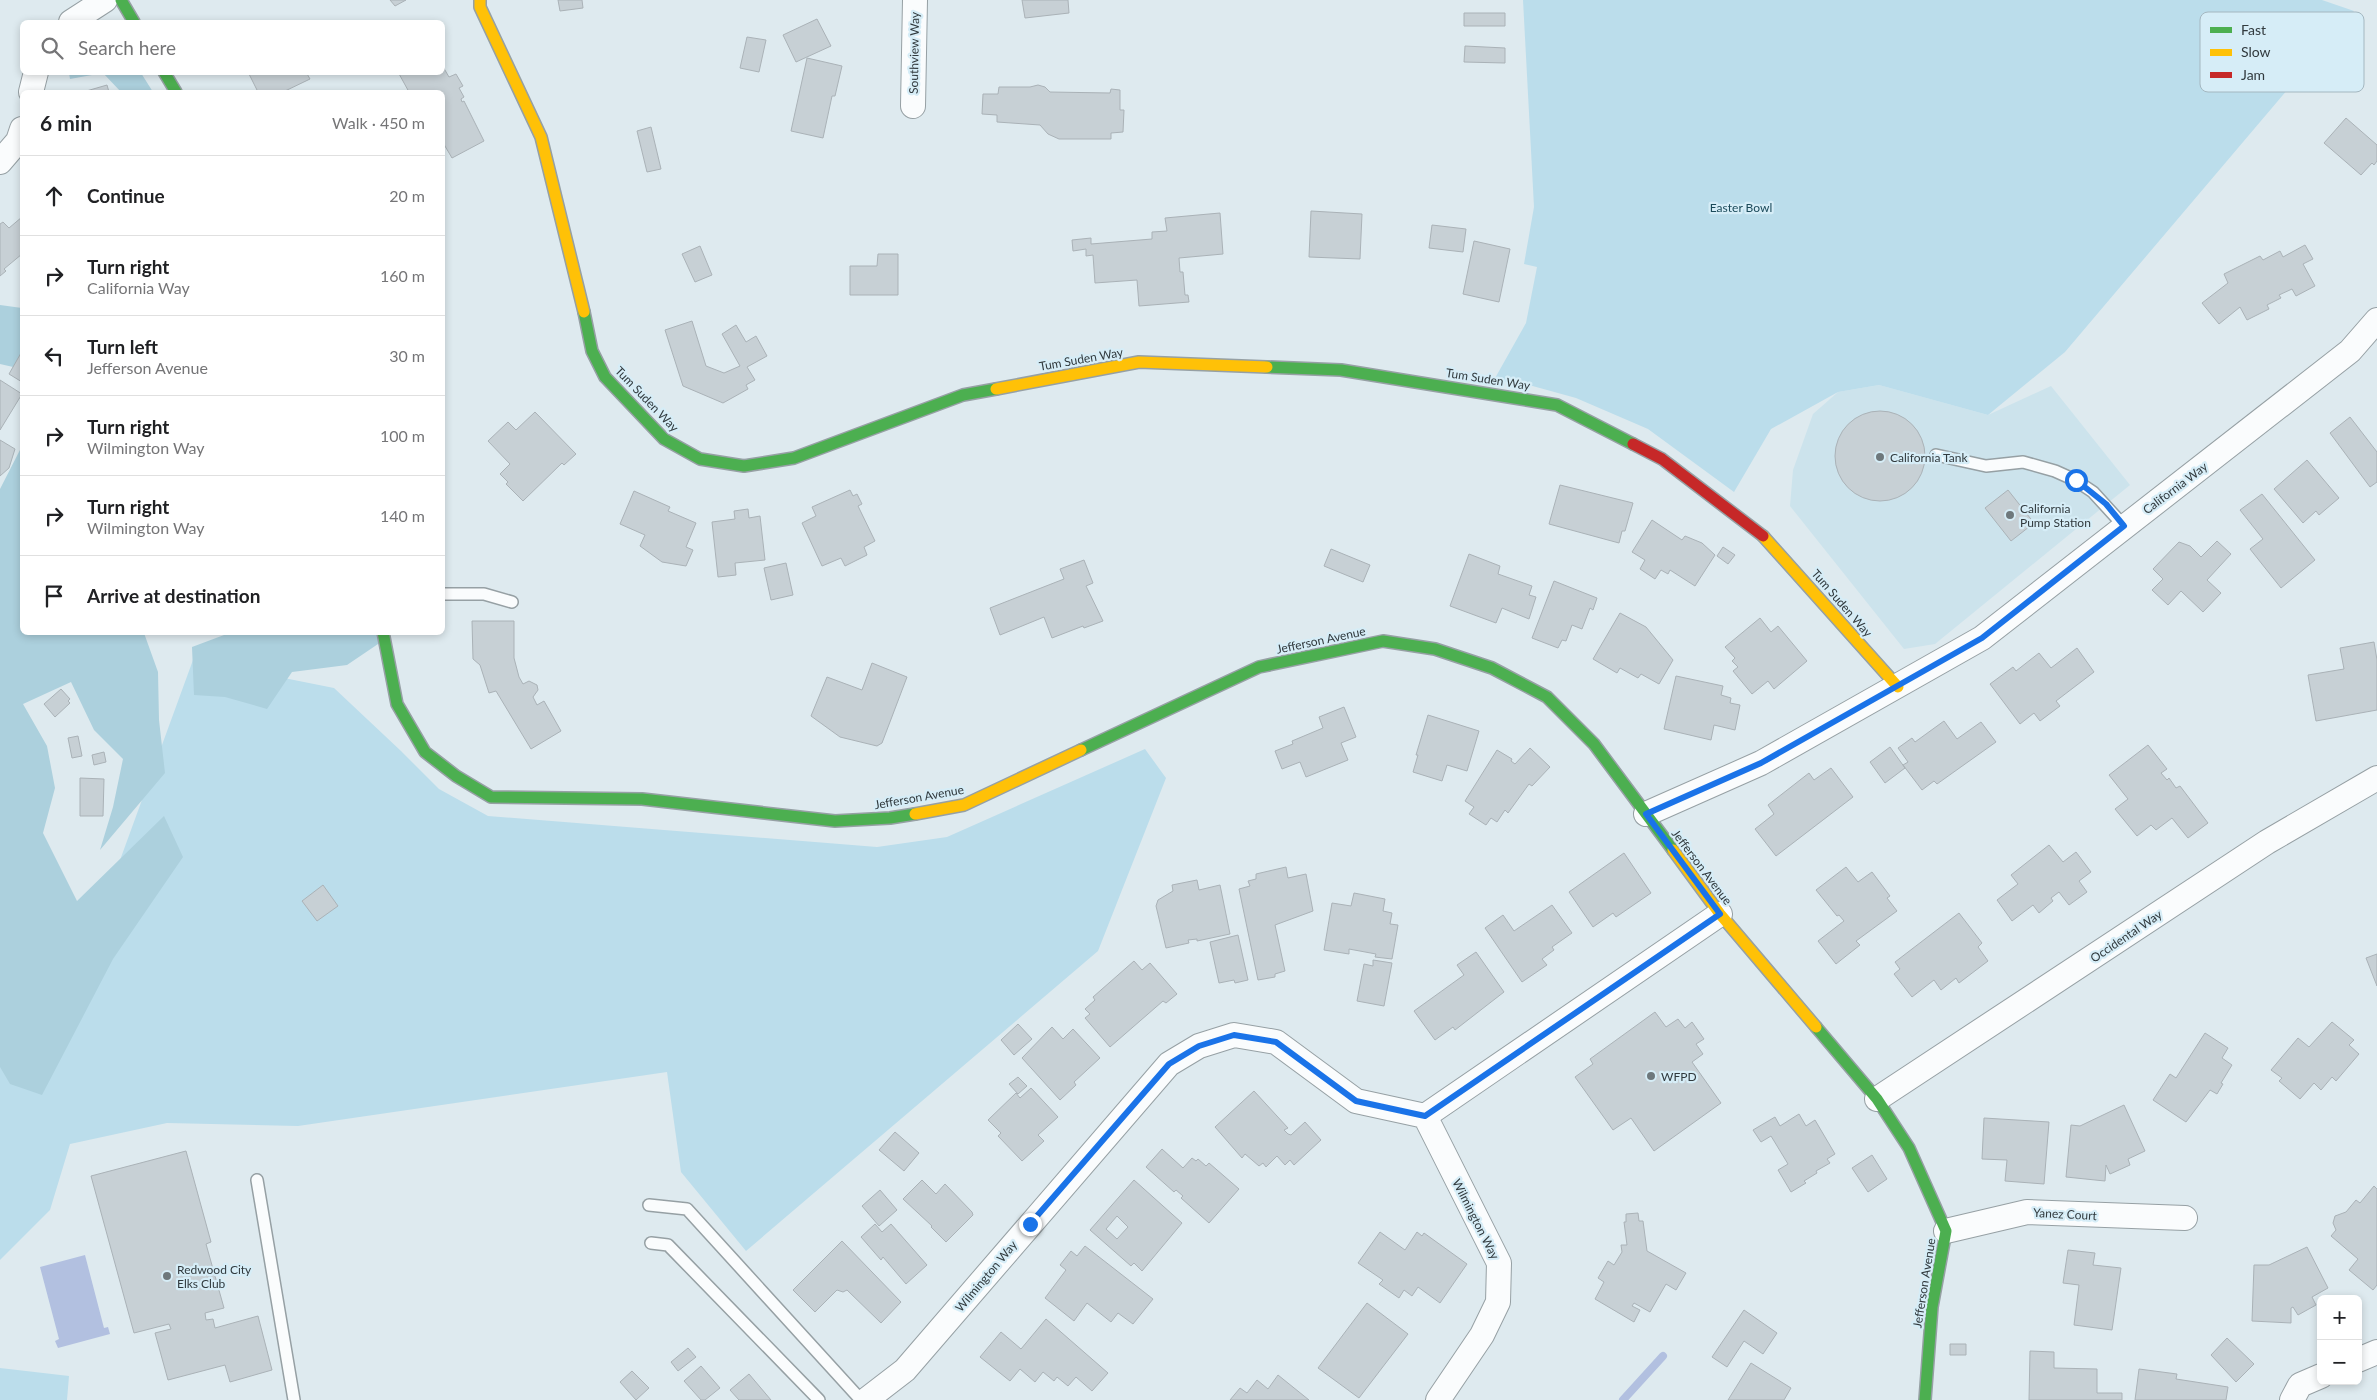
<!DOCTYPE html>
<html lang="en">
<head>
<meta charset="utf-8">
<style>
  :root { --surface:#fff; --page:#f6f6f6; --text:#202124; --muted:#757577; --line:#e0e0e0 }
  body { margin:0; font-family:Lato,sans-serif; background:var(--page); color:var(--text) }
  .controls { position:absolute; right:15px; bottom:15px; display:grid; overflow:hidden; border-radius:8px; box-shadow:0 2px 8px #0003 }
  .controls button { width:45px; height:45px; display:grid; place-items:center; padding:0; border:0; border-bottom:1px solid var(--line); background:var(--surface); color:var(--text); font:25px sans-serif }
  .stop { position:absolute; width:15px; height:15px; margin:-11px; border:4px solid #1a73e8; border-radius:50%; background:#fff }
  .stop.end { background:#1a73e8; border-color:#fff; box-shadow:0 1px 5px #0008 }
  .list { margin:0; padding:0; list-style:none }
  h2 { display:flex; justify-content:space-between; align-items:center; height:65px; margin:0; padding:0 20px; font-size:21px }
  h2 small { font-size:16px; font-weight:400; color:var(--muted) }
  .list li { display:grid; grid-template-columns:32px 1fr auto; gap:15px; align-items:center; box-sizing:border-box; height:80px; padding:0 20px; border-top:1px solid var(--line) }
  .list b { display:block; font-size:19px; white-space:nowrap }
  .list p { margin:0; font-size:16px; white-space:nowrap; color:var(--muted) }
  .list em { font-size:16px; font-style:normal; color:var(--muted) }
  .icon { flex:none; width:28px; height:28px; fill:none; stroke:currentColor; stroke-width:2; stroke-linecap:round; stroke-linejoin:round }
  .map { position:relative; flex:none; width:2377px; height:1400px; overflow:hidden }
  .search { position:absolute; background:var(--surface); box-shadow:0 2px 8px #0003; left:20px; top:20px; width:425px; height:55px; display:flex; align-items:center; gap:12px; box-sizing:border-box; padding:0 18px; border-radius:8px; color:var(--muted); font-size:19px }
  .panel { position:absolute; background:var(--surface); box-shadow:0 2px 8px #0003; left:20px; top:90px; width:425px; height:545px; border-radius:8px }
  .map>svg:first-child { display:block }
</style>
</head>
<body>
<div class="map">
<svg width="2377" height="1400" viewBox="0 0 2377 1400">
  <rect width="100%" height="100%" fill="#deeaef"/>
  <path fill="#cce3ec" d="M1879,385L1988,415L2051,386L2130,485L1935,644L1904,649L1790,506L1793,470L1813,414L1838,392Z"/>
  <path fill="#bbddeb" d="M1523,0H2322L2354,11L2065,352L1988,415L1879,385L1838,392L1771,429L1734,492L1648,429L1576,398L1529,385L1494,380L1526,323L1537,267L1524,264L1534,207Z
    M193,660L334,688L401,751L439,789L488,816L877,847L947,837L1145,749L1166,778L1098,951L746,1251L681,1172L667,1072L298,1126L167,1123L70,1144L50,1210L0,1260V977L69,1000Z
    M0,1368L69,1376L67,1400H0Z"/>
  <path fill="#acd0dd" d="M69,73H141L153,92H121L103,73L70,79Z
    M0,305L22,308V369L0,364Z
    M22,446V632L144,633L158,672L159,720L165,773L100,850L113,807L123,759L94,730L71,682L23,704L47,746L55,788L43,833L77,901L164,816L183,857L113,959L42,1095L10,1084L0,1067V489Z
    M282,632L376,633L381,642L347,665L292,672L267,709L225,697L194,695L192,647L224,635H282Z"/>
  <path fill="#b2c0e0" d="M85,1255L104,1328L108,1327L110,1334L58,1348L55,1341L59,1339L40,1267Z"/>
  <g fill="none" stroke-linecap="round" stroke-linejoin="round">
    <path stroke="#b2c0e0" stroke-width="8" d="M1623,1400L1663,1356"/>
  </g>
  <path fill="#c7d0d5" stroke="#aab2b7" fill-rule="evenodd" d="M390,0H406L395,6Z
    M558,0H582L583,8L560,11Z
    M1022,0H1068L1069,13L1025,18Z
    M1464,13H1505V26H1464Z
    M817,19L831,46L796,62L783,35Z
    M747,37L766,40L759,72L740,68Z
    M1465,46L1505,48V63L1464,62Z
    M807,58L842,66L835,96H832L823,138L791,131Z
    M442,65L449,77L456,74L463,86L459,88L464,97L461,99L462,102L464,101L484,141L452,158L442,141V92H409L398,72H442Z
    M248,72H306L310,79L283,92H258Z
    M107,85L109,92H83Z
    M1038,85L1045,87L1050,92L1110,93L1111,89L1120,90V110H1124L1123,132L1111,133V139H1059L1048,134L1040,125L997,122V115L982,114L983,94H998L999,87H1030Z
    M2346,118L2377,145V161L2374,165L2372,163L2361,175L2324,143Z
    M651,127L661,169L647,172L637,131Z
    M1311,211L1362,214L1360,259L1309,257Z
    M1220,213L1223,254L1179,258L1180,272H1183L1185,295H1188L1189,302L1139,306L1137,280L1095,283L1093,255L1086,256V249L1073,251L1072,240L1091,238V244L1152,239V232L1167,231L1165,218Z
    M22,217V254L4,269L6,271L0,276V224L3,222L9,228Z
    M1432,225L1466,229L1463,252L1429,248Z
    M1474,241L1510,249L1499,302L1463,294Z
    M2305,245L2313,259L2303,264L2315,286L2296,296L2292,289L2279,295L2281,298L2267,305L2269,309L2247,320L2240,307L2219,324L2202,303L2228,283L2224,274L2260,256L2263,260L2280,251L2283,257Z
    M700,246L712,275L695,282L682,254Z
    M878,254H898V295H850V266H877Z
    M692,321L706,366L724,373L740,366L722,334L736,325L746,342L756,336L767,356L747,367L755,380L746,385L748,389L723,403L683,386L665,330Z
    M21,353H22V382L9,374Z
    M0,380L22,394L0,430Z
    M1835 456a45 45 0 1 1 90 0a45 45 0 1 1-90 0Z
    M535,412L576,454L564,465L562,463L523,501L506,484L508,482L500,474L510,464L488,441L508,422L516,430Z
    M2350,417L2377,452V482L2370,487L2330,433Z
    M0,440L15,449L9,468L0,476Z
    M2307,460L2339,498L2319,515L2316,511L2303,523L2274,489Z
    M1560,485L1633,503L1625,531H1622L1619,543L1549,524Z
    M850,490L853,496L857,494L862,504L858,506L875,541L864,547L867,555L845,566L841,558L822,566L802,523L816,516L812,507Z
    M2008,490L2034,523L2011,541L1985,508Z
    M634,491L670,507L668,511L696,523L686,547L693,550L686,566L662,562L640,546L645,535L620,524Z
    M2262,494L2315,560L2281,588L2250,549L2263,539L2240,510Z
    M748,509L749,518L760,516L765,560L735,563L736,575L718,577L712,522L735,519L734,511Z
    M1652,520L1682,540L1685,536L1702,543L1715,555L1695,586L1670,570L1668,574L1661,570L1655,579L1640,569L1645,560L1632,552Z
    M2217,541L2231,554L2207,580L2221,593L2203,612L2181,591L2168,605L2152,590L2163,579L2153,569L2179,542L2190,546L2201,557Z
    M1723,547L1735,555L1728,564L1717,556Z
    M1331,549L1370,565L1363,582L1324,566Z
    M1469,554L1500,566L1498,574L1532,586L1529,595L1536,597L1529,619L1502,608L1496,623L1450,606Z
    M1084,560L1093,583L1086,586L1103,621L1084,628L1083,626L1052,638L1044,617L1000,635L990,608L1064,579L1060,569Z
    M786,563L793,595L771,600L764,568Z
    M1554,581L1597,598L1593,610L1590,608L1582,629L1572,625L1566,641L1562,640L1558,648L1532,638Z
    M1620,613L1646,627L1673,660L1659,684L1641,674L1638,678L1620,668L1617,673L1593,659Z
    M1760,618L1771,632L1778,626L1807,661L1774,689L1768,681L1752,694L1733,671L1738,667L1732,661L1735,658L1725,647Z
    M472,621H514V658L519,677L523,684L529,681L537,685L538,690L533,697L537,705L544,701L561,731L531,749L496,691L489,693L480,665L473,659Z
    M2374,642L2377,660V710L2316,721L2308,675L2344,669L2340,648Z
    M2077,648L2094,672L2056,701L2060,706L2040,721L2034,713L2020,724L1990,684L2013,667L2016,671L2039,653L2051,668Z
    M872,663L907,677L882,743L877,746L840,737L811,716L827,677L862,690Z
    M1676,676L1723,686L1721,695L1731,698L1730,703L1740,705L1735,730L1714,725L1711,740L1664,729Z
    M61,689L70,699L68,701L70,703L55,717L44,704Z
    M1344,707L1356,737L1341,743L1348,760L1306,777L1300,762L1282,769L1275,751L1293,744L1292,741L1323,728L1319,717Z
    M1428,715L1479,731L1467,771L1447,765L1442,781L1413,772L1418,755H1416Z
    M1944,721L1957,739L1981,722L1996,742L1937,784L1934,781L1922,790L1903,765L1908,762L1898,748L1912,738L1915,742Z
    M78,736L82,756L72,758L68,738Z
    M2148,745L2167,769L2161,773L2167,780L2169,778L2176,788L2180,786L2208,823L2188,838L2172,818L2156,830L2151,825L2137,836L2115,809L2128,799L2109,775Z
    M1890,747L1905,768L1885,783L1870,762Z
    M1530,748L1550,767L1532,786L1529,784L1508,813L1505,810L1497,822L1491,818L1486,825L1469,814L1474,807L1465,801L1497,750L1512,759L1511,761L1515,764Z
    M104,752L106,762L94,765L92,755Z
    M1831,768L1853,797L1776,856L1755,829L1774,814L1768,805L1809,773L1814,780Z
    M80,778L104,779L103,816H80Z
    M2049,845L2063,862L2076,852L2091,872L2079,881L2087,892L2069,905L2059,892L2051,898L2053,901L2039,913L2033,905L2012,921L1997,900L2018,884L2011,875Z
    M1624,853L1651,893L1616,917L1613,913L1593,927L1569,892Z
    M1286,867L1288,878L1306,874L1313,911L1275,925L1285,971L1275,974V977L1258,980L1239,889L1250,886L1248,881L1256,879V874Z
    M1846,867L1858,882L1872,872L1890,896L1887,898L1897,911L1856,941L1860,945L1836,964L1818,941L1844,921L1839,915L1837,916L1816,890Z
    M1197,880L1199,890L1220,885L1230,934L1197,941V939L1188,940L1189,943L1166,948L1156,906L1158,900L1173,891L1172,885Z
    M323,885L338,906L317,921L302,901Z
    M1354,893L1385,899L1383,911L1392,913L1390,924L1398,925L1392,959L1375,957L1376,954L1349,949V954L1324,950L1332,903L1351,906Z
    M1552,905L1572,933L1552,947L1554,950L1542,959L1547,965L1522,982L1485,928L1503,915L1514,931Z
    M1959,913L1982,943L1978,947L1988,961L1959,983L1956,978L1941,990L1934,980L1912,997L1894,974L1900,969L1895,962Z
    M1238,935L1248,980L1235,983L1234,980L1219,983L1210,942Z
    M1476,952L1504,992L1455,1030L1453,1027L1435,1040L1414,1011L1464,975L1457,965Z
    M2377,954V986L2366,958Z
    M1373,960L1392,963L1384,1006L1357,1001L1364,964L1373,966Z
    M1134,961L1142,970L1150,963L1177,994L1166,1003L1163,1001L1110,1047L1085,1018L1090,1014L1085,1009L1095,1000L1093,997Z
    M1655,1012L1666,1027L1678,1019L1685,1028L1692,1022L1704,1039L1696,1044L1703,1054L1692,1062L1721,1103L1654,1151L1631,1118L1613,1130L1575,1077L1593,1064L1590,1059Z
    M2332,1022L2354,1040L2349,1045L2359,1054L2336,1081L2332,1077L2321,1090L2314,1083L2300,1099L2279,1081L2282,1078L2271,1070L2298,1038L2309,1047Z
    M1018,1024L1032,1039L1014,1055L1001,1040Z
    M1052,1027L1063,1039L1073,1029L1100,1058L1074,1082L1076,1085L1060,1100L1022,1058Z
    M2205,1033L2228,1048L2222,1058L2232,1065L2221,1083L2223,1084L2217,1094L2210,1090L2186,1122L2153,1100L2170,1074L2176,1078Z
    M1018,1077L1027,1086L1018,1094L1009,1084Z
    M1031,1088L1058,1117L1038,1135L1044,1141L1022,1161L998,1136L1001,1133L988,1120L1016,1093L1020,1098Z
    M1254,1091L1288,1128L1284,1130L1288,1134L1291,1135L1305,1122L1321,1140L1294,1165L1290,1160L1285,1165L1277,1156L1266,1167L1263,1163L1259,1166L1245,1154L1242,1158L1215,1127Z
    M2124,1105L2145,1151L2128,1159L2130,1165L2110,1174L2106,1165L2105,1181L2066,1177L2071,1125L2080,1126Z
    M1799,1114L1806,1126L1815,1120L1835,1154L1827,1159L1830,1163L1816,1171L1817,1173L1804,1181L1806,1183L1791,1192L1778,1170L1788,1164L1771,1136L1761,1142L1753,1130L1775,1117L1780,1126Z
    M1984,1118L2049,1122L2044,1184L2005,1181L2007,1160L1982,1159Z
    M895,1132L919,1153L904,1171L879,1150Z
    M1162,1149L1183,1168L1192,1158L1196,1161L1198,1159L1206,1166L1209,1163L1239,1189L1209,1223L1181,1198L1183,1196L1176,1190L1174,1192L1146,1167Z
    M186,1151L211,1242L206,1244L224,1308L205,1313L206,1320L213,1319L215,1328L258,1316L272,1370L230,1382L225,1365L168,1380L155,1333L171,1329L169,1324L134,1333L91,1176Z
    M1872,1155L1887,1179L1868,1192L1852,1168Z
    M922,1180L936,1194L945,1184L972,1212L973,1215L946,1242L931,1227L932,1226L903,1199Z
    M1134,1180L1182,1223L1142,1271L1134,1263L1131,1266L1090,1230ZM1117,1216L1128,1227L1117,1239L1106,1229Z
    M2374,1186L2377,1189V1285L2373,1290L2349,1270L2358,1259L2331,1236L2336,1230L2333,1223L2335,1216L2346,1212L2356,1200L2360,1203Z
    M880,1190L897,1210L879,1226L862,1206Z
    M1638,1213L1639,1221H1643L1647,1251L1686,1273L1676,1290L1666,1284L1650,1312L1634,1303L1632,1306L1640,1310L1634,1322L1595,1299L1604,1282L1598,1278L1608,1261L1614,1265L1622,1252L1621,1245H1627L1624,1222H1626V1214Z
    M875,1224L882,1232L891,1224L927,1265L906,1284L883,1257L881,1260L861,1237Z
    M1380,1232L1405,1250L1417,1232L1422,1236L1424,1233L1467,1264L1440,1303L1418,1287L1412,1296L1404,1290L1399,1298L1379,1284L1383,1280L1358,1263Z
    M842,1241L901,1302L881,1323L847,1290L843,1292L837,1290L815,1312L793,1290Z
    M1085,1246L1153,1299L1133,1324L1118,1313L1111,1322L1087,1303L1074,1321L1045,1298L1066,1270L1060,1265L1071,1251L1077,1256Z
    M2307,1247L2328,1288L2312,1297L2316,1305L2298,1315L2293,1307L2291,1308V1323L2252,1321L2254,1265H2269Z
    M2068,1250L2095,1253L2093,1265L2121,1268L2112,1330L2074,1325L2079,1285L2063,1283Z
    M1367,1303L1408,1334L1359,1398L1318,1368Z
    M1744,1310L1777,1333L1763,1354L1744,1341L1727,1367L1712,1357Z
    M1046,1319L1108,1373L1092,1391L1076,1377L1068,1386L1057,1377L1054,1381L1043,1372L1035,1382L1020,1369L1010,1381L980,1357L1001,1332L1021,1349Z
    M2227,1338L2254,1364L2236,1382L2211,1355Z
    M1950,1344H1966V1355H1950Z
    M688,1348L696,1357L678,1371L671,1362Z
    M2030,1351L2054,1352V1368L2097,1369V1393H2122V1400H2029Z
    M1751,1363L1791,1388L1784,1400H1728Z
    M701,1366L720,1388L705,1400H701L684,1381Z
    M2139,1369L2177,1374L2176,1379L2228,1387L2226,1400H2135Z
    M632,1371L649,1388L636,1400L620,1382Z
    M749,1374L771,1400H739L730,1390Z
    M1278,1375L1309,1400H1230L1240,1388L1247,1393L1257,1380L1268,1389Z"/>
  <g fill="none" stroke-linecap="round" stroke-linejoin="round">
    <g stroke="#96a0a4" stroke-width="14">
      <path id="lane" d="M1936,455L1986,466L2023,462L2055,471L2075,480L2093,492L2124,526
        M442,594H484L512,602
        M257,1180L294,1400
        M649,1205L687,1209L861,1400
        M651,1243L668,1245L819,1400"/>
    </g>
    <g stroke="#96a0a4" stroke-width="26">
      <path id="street" d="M71,22L105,0
        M31,92L36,72
        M913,106L915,0
        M0,162L18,141L22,129
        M1646,814L1761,763L1982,638L2350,351L2377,320
        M1877,1099L2267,842L2377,778
        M1425,1116L1499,1263L1498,1302L1482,1335L1438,1400
        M1946,1231L2027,1212L2185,1218
        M2358,1360L2377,1352
        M866,1400L905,1370L1169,1064L1199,1046L1234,1035L1276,1042L1356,1101L1425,1116L1720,914
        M2292,1400L2300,1385L2321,1376"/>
    </g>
    <g stroke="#96a0a4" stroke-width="14">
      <path id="fast" d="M121,0L134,22
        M164,72L176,92
        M584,312L592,351L605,377L664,439L700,459L744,466L794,458L963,395L996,389
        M1267,367L1341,370L1557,405L1633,444
        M383,632L397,704L425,752L456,776L491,797L642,799L835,821L890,818L915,814
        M1081,750L1259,667L1383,641L1435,649L1492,668L1547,697L1594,744L1673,850
        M1816,1027L1877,1099L1909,1148L1946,1231L1932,1307L1925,1400"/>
    </g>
    <g stroke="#96a0a4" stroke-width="14">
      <path id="slow" d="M480,0V7L541,137L584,312
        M996,389L1139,362L1267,367
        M1763,536L1898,687
        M915,814L964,805L1081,750
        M1673,850L1720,914L1816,1027"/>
    </g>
    <g stroke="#96a0a4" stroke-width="14">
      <path id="jam" d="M1633,444L1662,459L1763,536"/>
    </g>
    <use href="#lane" stroke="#fafcfd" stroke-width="11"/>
    <use href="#street" stroke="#fafcfd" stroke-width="24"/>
    <use href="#fast" stroke="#4caf50" stroke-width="11"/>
    <use href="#slow" stroke="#ffc107" stroke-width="11"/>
    <use href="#jam" stroke="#c62828" stroke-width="11"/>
  </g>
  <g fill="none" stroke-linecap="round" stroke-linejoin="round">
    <path stroke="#1a73e8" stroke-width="6" d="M1030,1224L1169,1064L1199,1046L1234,1035L1276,1042L1356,1101L1425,1116L1720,914L1646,814L1761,763L1982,638L2124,526L2106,504L2076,480"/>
  </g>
  <g fill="#6e787c" stroke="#d6edf7" stroke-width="2">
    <circle cx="1880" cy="457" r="5"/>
    <circle cx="2010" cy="515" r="5"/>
    <circle cx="1651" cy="1076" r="5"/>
    <circle cx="167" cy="1276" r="5"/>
  </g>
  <g text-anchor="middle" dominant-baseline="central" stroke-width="4.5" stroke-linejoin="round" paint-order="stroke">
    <g font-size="12" fill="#313a3e" stroke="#d6edf7">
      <text transform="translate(914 53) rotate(-89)">Southview Way</text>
      <text transform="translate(1081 359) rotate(-10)">Tum Suden Way</text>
      <text transform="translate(1488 379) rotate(9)">Tum Suden Way</text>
      <text transform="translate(647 399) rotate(46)">Tum Suden Way</text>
      <text transform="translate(2175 488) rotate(-37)">California Way</text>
      <text transform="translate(1842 603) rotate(49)">Tum Suden Way</text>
      <text transform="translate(1321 640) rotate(-12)">Jefferson Avenue</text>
      <text transform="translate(919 797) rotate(-10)">Jefferson Avenue</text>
      <text transform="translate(1702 867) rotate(53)">Jefferson Avenue</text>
      <text transform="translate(2126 936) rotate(-34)">Occidental Way</text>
      <text transform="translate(2065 1214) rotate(3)">Yanez Court</text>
      <text transform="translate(1476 1219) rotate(63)">Wilmington Way</text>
      <text transform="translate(986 1276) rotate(-50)">Wilmington Way</text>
      <text transform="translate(1924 1283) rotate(-81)">Jefferson Avenue</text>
    </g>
    <g font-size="12" fill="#1b4a5a" stroke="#d6edf7">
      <text x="1741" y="207">Easter Bowl</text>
    </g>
    <g font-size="12" fill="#313a3e" stroke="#d6edf7" text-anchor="start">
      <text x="1890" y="457">California Tank</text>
      <text x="2020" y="508">California<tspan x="2020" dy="14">Pump Station</tspan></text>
      <text x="1661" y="1076">WFPD</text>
      <text x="177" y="1269">Redwood City<tspan x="177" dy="14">Elks Club</tspan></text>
    </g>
  </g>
  <rect x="2200" y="12" width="164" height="80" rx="8" fill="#d6edf7" stroke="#a4b7c0" stroke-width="1"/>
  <rect x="2210" y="27" width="22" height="6" fill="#4caf50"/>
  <rect x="2210" y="49" width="22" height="7" fill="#ffc107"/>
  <rect x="2210" y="72" width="22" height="6" fill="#c62828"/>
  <g font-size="14" fill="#313a3e">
    <text x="2241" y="35">Fast</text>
    <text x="2241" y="57">Slow</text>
    <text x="2241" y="80">Jam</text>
  </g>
</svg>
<div class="controls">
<button>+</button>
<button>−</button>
</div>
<div class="stop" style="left:2076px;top:480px"></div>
<div class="stop end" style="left:1030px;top:1224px"></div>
<div class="search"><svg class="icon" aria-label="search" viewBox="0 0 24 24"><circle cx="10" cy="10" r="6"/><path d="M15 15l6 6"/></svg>Search here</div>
<section class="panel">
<h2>6 min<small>Walk · 450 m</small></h2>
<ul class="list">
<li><svg class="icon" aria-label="ahead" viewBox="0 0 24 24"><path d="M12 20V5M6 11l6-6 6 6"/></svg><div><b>Continue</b></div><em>20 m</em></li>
<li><svg class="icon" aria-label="right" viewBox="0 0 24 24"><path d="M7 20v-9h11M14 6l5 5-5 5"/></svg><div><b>Turn right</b><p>California Way</p></div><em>160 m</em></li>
<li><svg class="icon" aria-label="left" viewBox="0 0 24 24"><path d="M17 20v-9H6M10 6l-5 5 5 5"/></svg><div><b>Turn left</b><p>Jefferson Avenue</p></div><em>30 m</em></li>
<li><svg class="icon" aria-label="right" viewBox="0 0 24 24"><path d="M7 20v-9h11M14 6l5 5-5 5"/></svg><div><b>Turn right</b><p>Wilmington Way</p></div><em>100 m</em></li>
<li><svg class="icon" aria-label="right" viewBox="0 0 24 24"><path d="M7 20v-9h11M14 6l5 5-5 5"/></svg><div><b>Turn right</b><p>Wilmington Way</p></div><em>140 m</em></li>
<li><svg class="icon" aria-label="arrive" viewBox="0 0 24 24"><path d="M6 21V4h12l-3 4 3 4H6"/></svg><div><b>Arrive at destination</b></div></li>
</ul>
</section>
</div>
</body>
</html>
